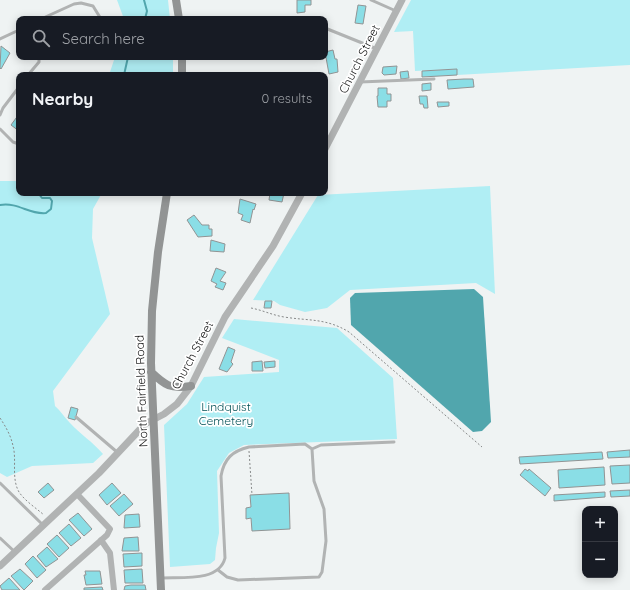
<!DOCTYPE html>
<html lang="en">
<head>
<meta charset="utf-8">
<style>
  :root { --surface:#171b24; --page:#242831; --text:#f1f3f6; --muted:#9ea1a6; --line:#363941 }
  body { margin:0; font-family:Quicksand,sans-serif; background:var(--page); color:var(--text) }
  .controls { position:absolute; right:12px; bottom:12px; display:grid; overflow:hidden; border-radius:8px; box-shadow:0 2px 10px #0003 }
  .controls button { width:36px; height:36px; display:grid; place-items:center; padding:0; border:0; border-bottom:1px solid var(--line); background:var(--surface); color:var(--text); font:20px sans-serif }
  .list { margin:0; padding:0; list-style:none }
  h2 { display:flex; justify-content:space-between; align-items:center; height:52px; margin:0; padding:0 16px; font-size:17px }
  h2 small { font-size:13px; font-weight:400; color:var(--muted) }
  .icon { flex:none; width:22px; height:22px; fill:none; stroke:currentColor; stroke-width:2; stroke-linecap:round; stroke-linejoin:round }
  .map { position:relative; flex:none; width:630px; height:590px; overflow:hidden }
  .search { position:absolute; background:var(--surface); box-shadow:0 2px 10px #0003; left:16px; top:16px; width:312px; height:44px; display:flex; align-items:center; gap:10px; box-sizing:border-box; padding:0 14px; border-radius:8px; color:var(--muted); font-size:15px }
  .panel { position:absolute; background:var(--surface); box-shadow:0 2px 10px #0003; left:16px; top:72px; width:312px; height:124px; border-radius:8px }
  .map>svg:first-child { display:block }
</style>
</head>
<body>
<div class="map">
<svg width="630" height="590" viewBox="0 0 630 590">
  <rect width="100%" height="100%" fill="#eff3f3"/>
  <path fill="#b0eef4" d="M117,0H168L170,19H124Z
    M411,0H630V65L457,75V69L415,71L413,31L394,32Z
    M115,57H173V75H109Z
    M0,181H19V193H102L93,209L92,238L110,314L53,391L55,406C61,411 64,417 70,423C80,434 93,442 103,454L93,463L32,466L7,477L0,473Z
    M490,186L495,294L476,283L350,290L327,308L305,312L280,305L274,301L253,300L318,195Z
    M234,319L337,328L393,378L397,439L244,445L229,453L217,471L219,533L216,548L215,560L210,564L170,567L164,425L187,404L204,377L279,372V360L222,338Z"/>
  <path fill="#51a6ad" d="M474,289L483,297L491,422L482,431L473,432L351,325L350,298L355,293Z"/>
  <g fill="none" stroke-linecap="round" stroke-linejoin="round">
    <path stroke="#51a6ad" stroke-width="2" d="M144,0L147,11L145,19
      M124,75L128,57
      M0,205C19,202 29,215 46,213L51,209L52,201L50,198H42L38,193"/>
  </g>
  <path fill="#8adee6" stroke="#919494" d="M297,0H311V5H305V12L297,13Z
    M358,5L366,6L363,24L355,23Z
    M1,46L10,53L1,69L0,68Z
    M333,50L335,59H337L338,72L329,74L325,52Z
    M397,66L396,74L384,75L382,73L383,67Z
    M457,69V75L422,77V71Z
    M408,71L409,78L401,79L400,72Z
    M464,79H473L474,87L448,89L447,80Z
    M431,83V90L422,91V84Z
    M378,88H387V94H391V101H387V107H378L377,96H378Z
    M419,96H427L428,108H424L423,104H420Z
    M437,102H449V106L438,107Z
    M19,114V131L11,125Z
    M270,193H284L282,202L269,200Z
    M240,199L256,204L254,210L253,209L250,223L241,220L243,215L238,213Z
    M194,215L202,225H209V229H212V236L198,237L187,220Z
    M211,240L225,244L224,252L210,251Z
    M216,268L226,272L220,281L226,283L223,290L215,287L217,284L211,281Z
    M265,301H272L271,308H264Z
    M228,347L235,350L231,362L233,364L227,372L219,369Z
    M262,361L263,371H252V362Z
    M275,361V367L265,368L264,362Z
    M71,407L78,409L75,420L68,418Z
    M630,450V457L608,458L607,452Z
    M602,452L603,459L520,464L519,457Z
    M630,465V483L612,484L610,466Z
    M604,467L605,485L559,488L558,470Z
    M525,469L528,471L529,469L551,488L545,496L520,475Z
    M48,483L54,490L44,498L38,492Z
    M112,483L121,493L107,505L99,495Z
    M630,490V496L611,497L610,491Z
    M605,492V497L554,501V495Z
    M289,493L290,529L252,531L251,518L246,519V508L251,507L250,495Z
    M124,494L133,504L119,516L110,506Z
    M78,513L92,529L84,536L69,520Z
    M139,514L140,527L124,528L125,515Z
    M69,524L81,538L71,546L59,533Z
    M57,535L69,548L59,557L47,544Z
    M138,537L139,551H122L124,538Z
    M47,547L58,559L46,567L37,556Z
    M142,553V566L124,567L123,554Z
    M33,556L46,570L37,578L25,564Z
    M20,569L33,581L24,590L11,576Z
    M142,569L143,583H125L124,570Z
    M85,571H100L102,584L86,585L84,575H86Z
    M9,578L20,590H2L0,586Z
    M131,585H145L146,590H124L125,586Z
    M102,587L103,590H84V588Z"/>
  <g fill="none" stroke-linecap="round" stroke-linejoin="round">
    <path stroke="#878989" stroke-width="1" stroke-dasharray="2 2" stroke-linecap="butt" d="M251,308C262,310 272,315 284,317C309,321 326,318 349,332L482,447
      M0,418C6,427 11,436 13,446C17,460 11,478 19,492C25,501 36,508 44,515
      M249,451L252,495"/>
    <path stroke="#b1b3b3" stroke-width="3" d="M371,0L396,11
      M41,19L74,4L81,3L93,6L101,19
      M325,28L377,49
      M0,39L19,30
      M28,75L39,62V57
      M360,82L434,79
      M0,115L3,108L19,87
      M0,129L13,142L19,144
      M76,417L117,452
      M312,449L321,445L394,442
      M0,483L43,525
      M0,538L15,552
      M162,578C182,577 219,582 225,558L221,476C224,459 232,451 249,447L305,444L312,449L314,481L324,509L326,541L322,572L319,577L238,580L227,577L218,570"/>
    <path stroke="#b1b3b3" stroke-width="6" d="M101,540L110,553L114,590
      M45,590L107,535L110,529L77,494"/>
    <path stroke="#b1b3b3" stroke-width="7" d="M325,149L402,0
      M0,566L99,473L145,424L164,414L177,404L191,386L225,317L273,246L302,193"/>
    <path stroke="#929494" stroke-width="8" d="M176,0L179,19
      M182,57V75
      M151,372C166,386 170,389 191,386
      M161,590L151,363L152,311L158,252L167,193"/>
  </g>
  <g text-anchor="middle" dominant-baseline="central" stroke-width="3.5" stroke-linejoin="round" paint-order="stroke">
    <g font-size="12" fill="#141515" stroke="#fff">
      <text transform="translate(359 59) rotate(-63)">Church Street</text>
      <text transform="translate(192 355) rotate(-62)">Church Street</text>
      <text transform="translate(141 391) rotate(-92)">North Fairfield Road</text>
    </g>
    <g font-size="12" fill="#005056" stroke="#fff">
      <text x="226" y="406">Lindquist<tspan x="226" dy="14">Cemetery</tspan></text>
    </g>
  </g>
</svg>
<div class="controls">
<button>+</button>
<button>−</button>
</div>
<div class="search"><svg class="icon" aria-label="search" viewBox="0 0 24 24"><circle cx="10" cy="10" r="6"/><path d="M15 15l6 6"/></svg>Search here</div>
<section class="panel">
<h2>Nearby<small>0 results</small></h2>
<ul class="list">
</ul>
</section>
</div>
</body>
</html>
